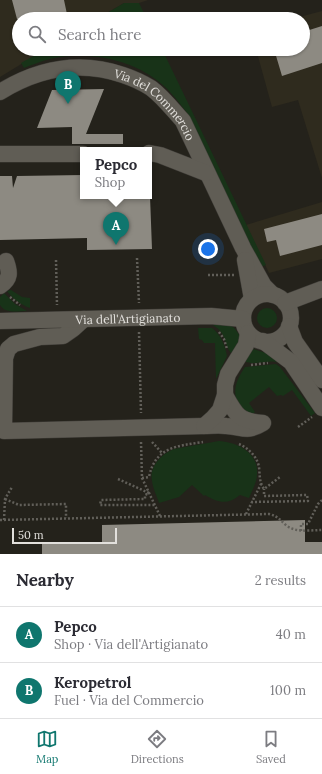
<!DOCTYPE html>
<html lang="en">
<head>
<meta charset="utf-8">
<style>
  :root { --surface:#fff; --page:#f7f7f7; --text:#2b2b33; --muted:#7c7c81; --line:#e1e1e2; --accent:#0f766e }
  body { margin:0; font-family:Lora,serif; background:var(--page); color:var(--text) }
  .scale { position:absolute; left:12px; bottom:10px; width:105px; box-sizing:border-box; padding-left:4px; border:2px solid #e2e0dc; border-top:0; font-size:11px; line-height:14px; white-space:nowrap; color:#e2e0dc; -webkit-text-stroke:3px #24221b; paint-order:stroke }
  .you { position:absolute; left:208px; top:249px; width:14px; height:14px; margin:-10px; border:3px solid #fff; border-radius:50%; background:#1a73e8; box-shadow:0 0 0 6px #1a73e833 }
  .badge { display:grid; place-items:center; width:26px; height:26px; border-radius:50%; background:var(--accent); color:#fff; font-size:13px; font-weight:700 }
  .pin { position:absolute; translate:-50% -33px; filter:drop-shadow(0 1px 2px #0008) }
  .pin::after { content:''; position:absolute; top:21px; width:14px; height:12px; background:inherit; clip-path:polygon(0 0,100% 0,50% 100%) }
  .popup { position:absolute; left:80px; top:147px; width:72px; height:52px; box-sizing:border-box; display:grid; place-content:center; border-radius:0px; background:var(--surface); filter:drop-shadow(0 1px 3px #0005); font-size:13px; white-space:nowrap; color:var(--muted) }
  .popup b { font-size:15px; color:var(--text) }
  .popup::after { content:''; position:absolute; left:50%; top:100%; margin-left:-8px; border:8px solid transparent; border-top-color:var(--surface) }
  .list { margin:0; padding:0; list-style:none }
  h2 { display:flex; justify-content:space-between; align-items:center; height:52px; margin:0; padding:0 16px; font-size:17px }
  h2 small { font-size:13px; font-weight:400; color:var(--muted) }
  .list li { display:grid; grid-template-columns:26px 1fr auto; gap:12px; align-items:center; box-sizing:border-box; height:56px; padding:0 16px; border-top:1px solid var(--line) }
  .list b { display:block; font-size:15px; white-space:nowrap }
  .list p { margin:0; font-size:13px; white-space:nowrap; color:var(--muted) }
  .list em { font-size:13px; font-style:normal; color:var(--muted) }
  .icon { flex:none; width:22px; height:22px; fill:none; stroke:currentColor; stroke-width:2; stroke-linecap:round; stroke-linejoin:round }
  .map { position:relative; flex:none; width:322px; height:554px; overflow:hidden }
  .search { position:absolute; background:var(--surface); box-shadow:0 1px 3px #0004; left:12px; right:12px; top:12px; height:44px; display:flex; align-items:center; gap:10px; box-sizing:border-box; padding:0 14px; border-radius:22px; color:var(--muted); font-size:15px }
  .sheet { height:164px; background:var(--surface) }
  nav { display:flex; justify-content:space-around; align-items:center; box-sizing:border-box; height:56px; border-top:1px solid var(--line); background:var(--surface); font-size:11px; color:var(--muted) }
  nav a { display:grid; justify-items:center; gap:2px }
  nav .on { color:var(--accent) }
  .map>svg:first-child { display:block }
</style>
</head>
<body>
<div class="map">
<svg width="322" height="554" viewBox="0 0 322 554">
  <rect width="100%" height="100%" fill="#24221b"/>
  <path fill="#2f2b1e" d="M0,0H148L139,3H124L97,19H19V49H46L0,77Z
    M322,11V178L298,100L272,107L256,49H303V19H292Z
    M322,202V259L269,273L246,225Z"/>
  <path fill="#183318" d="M124,3H139L147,19H97Z
    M46,49H162L266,265L261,267L187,113C178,101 170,90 158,81C128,58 87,51 50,59C41,61 32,65 24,68L21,63Z
    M11,290L22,297L30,298V308C21,305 12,298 7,291Z
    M4,293L15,304L27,311C18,311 5,314 0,305V297Z
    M257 318a10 10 0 1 1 20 0a10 10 0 1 1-20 0Z
    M213,325C230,325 232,322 241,338L233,355C223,346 229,335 213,325Z
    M198,328H212C221,335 225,345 227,356L216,379L215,343H204L202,340L199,339Z
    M253,349L266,353L283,364C271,357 256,367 244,361L250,352Z
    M276,364L280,367L315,413L311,416L292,390L283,396L281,395L277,396L269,387L249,403L255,412L251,415C244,412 243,410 239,405C231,391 237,379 245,367Z
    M219,441C237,442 259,453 257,474C257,482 252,491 249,498L240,495C228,505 218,503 205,495L204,496L192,485L179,497L159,503C157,496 153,489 152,481C149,467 161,454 174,449Z"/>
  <path fill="#8d8a82" d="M12,0H64L68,19H17Z
    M322,26V63L282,76L274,49H303V32Z
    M104,89L86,134H123V144H72V127L37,128L52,90Z
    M83,175V196H150L152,249L87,250V238L0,240V176H12L13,188L17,176Z
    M322,214V245L280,256L276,240L267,242L264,229Z
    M305,520V542H322V554H42V544L102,543V525Z"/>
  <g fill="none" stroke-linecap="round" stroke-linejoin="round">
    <g stroke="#403e39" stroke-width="17">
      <g id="minor">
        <path id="s1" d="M0,92C39,68 79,60 123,75C132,78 143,83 151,88C163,97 173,110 183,121L243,248L264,286L273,295"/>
        <path d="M149,153L160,155L206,173"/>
        <path d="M0,154H83"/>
        <path d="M245,260L252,299"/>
        <path d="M0,286C11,279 10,272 6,261"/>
        <circle cx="267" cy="318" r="24"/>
        <path d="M285,303L322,289"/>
        <path d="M84,319L73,329L63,336L40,337L14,344L8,349L5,358L4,431L204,426C211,426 219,425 226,426C243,427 247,433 263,423"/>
        <path id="s2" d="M0,321L211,316L243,319"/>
        <path d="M289,326L295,342L322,380"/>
        <path d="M263,341L291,362L322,408"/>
        <path d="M225,395C236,415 239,421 262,423"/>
        <path d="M204,426L213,418L220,410L225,395V385L228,374L246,345L248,333"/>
      </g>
    </g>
    <path stroke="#615f59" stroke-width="2.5" stroke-dasharray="2 2" stroke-linecap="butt" d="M137,258L139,303
      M56,260L57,305
      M208,275H234
      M10,297L20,305
      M139,332L141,413
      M219,332L224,339L227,349
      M251,365L268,363
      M298,427L312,417
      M141,442L142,478L160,516
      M152,442L162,453
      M239,444C248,448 257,456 259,467C260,475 259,482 264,489L280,477
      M142,478L149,477C155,447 177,446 203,442
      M118,479L149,493L145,495V499L101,500L100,505H155
      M5,499L19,505L66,504V518
      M251,502L308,501L307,495L264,496V489
      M246,514L261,484
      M0,520L269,514C278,516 281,521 287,526C297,533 311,530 322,530
      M4,520L5,499L12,487
      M301,531V524H308L318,504L322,500"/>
    <use href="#minor" stroke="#605d55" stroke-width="16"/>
  </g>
  <g text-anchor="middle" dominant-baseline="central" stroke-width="4" stroke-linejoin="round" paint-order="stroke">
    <g font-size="12" fill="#e2e0dc" stroke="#24221b">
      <text stroke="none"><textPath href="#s1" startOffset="173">Via del Commercio</textPath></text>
      <text stroke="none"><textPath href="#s2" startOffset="128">Via dell'Artigianato</textPath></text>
    </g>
  </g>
</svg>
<div class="scale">50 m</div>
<div class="you"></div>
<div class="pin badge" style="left:116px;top:245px">A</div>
<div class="popup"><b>Pepco</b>Shop</div>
<div class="pin badge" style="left:68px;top:104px">B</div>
<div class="search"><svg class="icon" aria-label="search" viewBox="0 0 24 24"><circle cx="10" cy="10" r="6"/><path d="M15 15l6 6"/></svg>Search here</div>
</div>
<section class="sheet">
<h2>Nearby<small>2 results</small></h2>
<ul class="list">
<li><span class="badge">A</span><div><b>Pepco</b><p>Shop · Via dell'Artigianato</p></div><em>40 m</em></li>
<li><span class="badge">B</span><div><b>Keropetrol</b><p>Fuel · Via del Commercio</p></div><em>100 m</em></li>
</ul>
</section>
<nav>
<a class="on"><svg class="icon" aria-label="map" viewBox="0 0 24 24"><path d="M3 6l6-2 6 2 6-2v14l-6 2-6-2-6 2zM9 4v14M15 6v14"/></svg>Map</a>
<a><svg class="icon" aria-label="directions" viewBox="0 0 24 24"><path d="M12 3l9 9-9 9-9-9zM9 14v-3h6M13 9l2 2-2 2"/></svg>Directions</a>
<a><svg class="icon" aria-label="saved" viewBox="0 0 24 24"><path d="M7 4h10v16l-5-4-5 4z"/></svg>Saved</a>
</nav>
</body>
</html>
